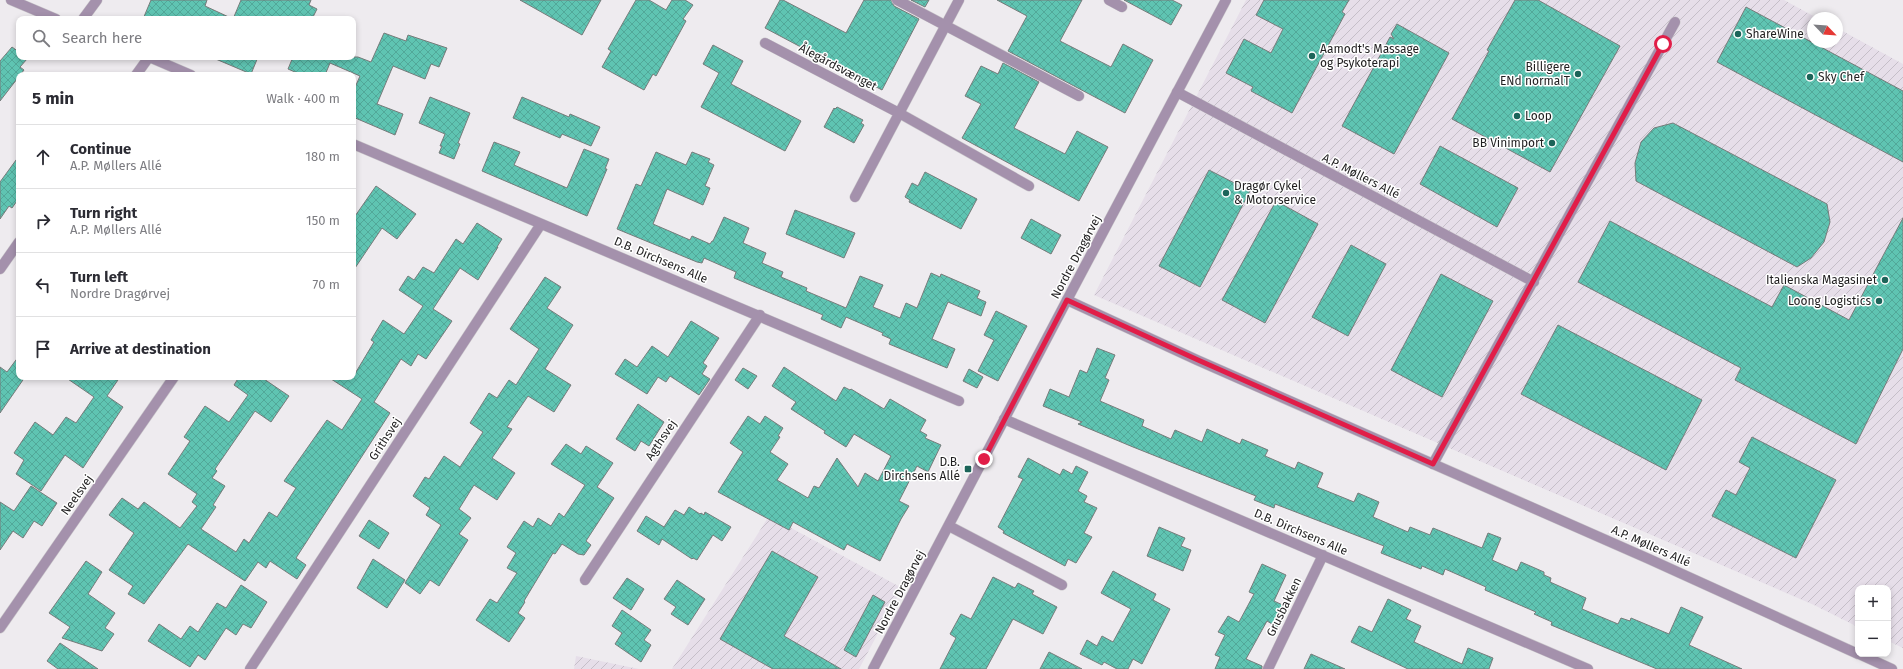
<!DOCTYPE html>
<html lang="en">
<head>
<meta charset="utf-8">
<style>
  :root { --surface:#fff; --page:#f7f7f7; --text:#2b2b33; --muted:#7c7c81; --line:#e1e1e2 }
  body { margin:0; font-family:"Fira Sans",sans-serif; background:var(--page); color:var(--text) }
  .controls { position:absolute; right:12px; bottom:12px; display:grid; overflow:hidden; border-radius:8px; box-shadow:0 2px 6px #0003 }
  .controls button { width:36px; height:36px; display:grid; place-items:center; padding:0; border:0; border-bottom:1px solid var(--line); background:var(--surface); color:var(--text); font:20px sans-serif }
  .compass { position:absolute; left:1807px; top:12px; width:36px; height:36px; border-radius:50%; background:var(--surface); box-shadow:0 2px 6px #0003; rotate:115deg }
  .stop { position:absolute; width:12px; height:12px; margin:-9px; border:3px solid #e11d48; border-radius:50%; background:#fff }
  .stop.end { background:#e11d48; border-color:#fff; box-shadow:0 1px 4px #0008 }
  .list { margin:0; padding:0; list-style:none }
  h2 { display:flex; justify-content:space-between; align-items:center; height:52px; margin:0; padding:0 16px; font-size:17px }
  h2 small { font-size:13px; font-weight:400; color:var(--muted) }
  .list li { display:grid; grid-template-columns:26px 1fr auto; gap:12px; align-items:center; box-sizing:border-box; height:64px; padding:0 16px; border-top:1px solid var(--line) }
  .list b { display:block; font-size:15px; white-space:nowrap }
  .list p { margin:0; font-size:13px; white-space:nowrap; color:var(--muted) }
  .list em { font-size:13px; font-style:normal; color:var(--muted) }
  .icon { flex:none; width:22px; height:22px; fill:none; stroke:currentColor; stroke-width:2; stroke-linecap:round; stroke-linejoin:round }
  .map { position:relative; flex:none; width:1903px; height:669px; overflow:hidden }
  .search { position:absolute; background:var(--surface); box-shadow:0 2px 6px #0003; left:16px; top:16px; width:340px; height:44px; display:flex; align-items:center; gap:10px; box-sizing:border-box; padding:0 14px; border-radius:8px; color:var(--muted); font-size:15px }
  .panel { position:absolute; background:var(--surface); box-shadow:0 2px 6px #0003; left:16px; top:72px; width:340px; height:308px; border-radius:8px }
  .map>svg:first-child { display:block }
</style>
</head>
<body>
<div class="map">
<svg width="1903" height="669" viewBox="0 0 1903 669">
  <defs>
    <pattern id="industrial-furrows" width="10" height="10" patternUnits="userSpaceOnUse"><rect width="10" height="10" fill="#e6dee9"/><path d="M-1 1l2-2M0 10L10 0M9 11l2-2" fill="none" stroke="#c5bec8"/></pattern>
    <pattern id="building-cross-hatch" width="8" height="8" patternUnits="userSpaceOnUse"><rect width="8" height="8" fill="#5fc4b2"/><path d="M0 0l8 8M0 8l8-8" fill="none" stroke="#52a899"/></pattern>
  </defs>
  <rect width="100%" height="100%" fill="#eeebef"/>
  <path fill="url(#industrial-furrows)" d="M1246,0H1784L1817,18H1813V42H1837V28L1903,64V648L1888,641V588H1858V627L1814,605L1094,295Z
    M769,516L902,588L859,669H672Z
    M576,656L639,669H574Z"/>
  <path fill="url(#building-cross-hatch)" stroke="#767b7a" d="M151,0H207L205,6L233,19L241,0H311L309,5L317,9L312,19H143Z
    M520,0H601L582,35Z
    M636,0H649L666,10L672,0H685L693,5L683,19L686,21L656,76L653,74L644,90L602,67L611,51L608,49Z
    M780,0H783L846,33L864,0H891L894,6L919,19L882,90L765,28Z
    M911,0H929L925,7Z
    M997,0H1082L1060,41L1111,67L1123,44L1153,60L1125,113L1008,51L1027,16Z
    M1124,0H1172L1182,5L1171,25Z
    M1264,0H1349L1342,12L1345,14L1292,113L1251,91L1253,87L1226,73L1244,39L1271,53L1283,29L1256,15Z
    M1515,0H1538L1620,46L1550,172L1452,119L1489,51L1487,50Z
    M1746,7L1903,91V162L1717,62Z
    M1397,24L1449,53L1394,154L1342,126L1390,37L1394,39L1391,34Z
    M384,33L406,41L408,35L447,48L439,67L431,64L425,79L393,66L377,104L403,114L395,135L353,117V92L360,76L330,63L325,75H302L288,69L293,57H358L371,62Z
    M713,45L743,61L731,84L801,121L785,151L701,107L719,73L703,64Z
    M12,47L19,52V57L27,59L20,67L24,70L0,101V61Z
    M211,57H258L251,74Z
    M1003,63L1039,82L1014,128L1065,154L1077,131L1108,147L1079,201L962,138L981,104L965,96L981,66L998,74Z
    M430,97L470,113L458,143L460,144L454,159L439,153L442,146H440L445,134L419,123Z
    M522,97L569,117L570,114L600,127L591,146L562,134L560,138L513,118Z
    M837,107L863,120L861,123L864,125L854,143L824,127L834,108L835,109Z
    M1673,123L1827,204L1830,222L1824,242L1811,258L1797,267L1636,181L1635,163L1641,142L1654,128Z
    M494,142L520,152L514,165L567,188L584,149L609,159L605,169H607L587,216L482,171Z
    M1440,146L1518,188L1497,227L1420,184Z
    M656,152L686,165L692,152L710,159L708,162L714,165L705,186L710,188L703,205L667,189L653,224L690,240L692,236L710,244L712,241H713L724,217L749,228L743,243L766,253L762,263L783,272L781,277L807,288L806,291L846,308L860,276L883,285L873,307L900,318L906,303L917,308L931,273L940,277L941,274L980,291L977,298L986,302L981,316L948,302L932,339L955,349L947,368L889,344L891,339L882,335L883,333L846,317L841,328L821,319L823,315L734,278L736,272L704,258L702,263L697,262L617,229L636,184L641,186Z
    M19,156V198L12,208L9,206L0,219V182Z
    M1209,170L1250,191L1200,287L1159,266Z
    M925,172L977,199L961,229L909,202L910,200L905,197L912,183L918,186Z
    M376,186L416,214L397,239L382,228L353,271V219Z
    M1276,201L1318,224L1265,323L1222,300Z
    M795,210L855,233L844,258L786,234Z
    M1903,218V349L1856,444L1735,380L1741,368L1578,282L1610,221L1772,307L1784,285L1849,320Z
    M1031,219L1061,235L1051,254L1021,238Z
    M477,223L502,239L497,247H498L478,280L460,268L433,309L452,321L426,359L418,354L411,366L401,359L374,402L390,413L296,558L306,565L297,579L270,561L266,568L258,562L245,581L188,544L144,604L128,594L133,586L109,570L134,533L109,515L122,498L138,509L144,502L180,528L197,506L192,502L197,494L168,474L190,441L184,437L205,406L229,422L248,395L234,385L239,377H261L289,396L271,422L255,411L215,469L217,471L212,478L225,486L213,505L216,507L201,529L236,552L244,539L249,543L269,512L277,517L296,488L284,481L327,420L342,430L362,399L328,377H353L374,342L371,340L383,320L404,334L423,306L399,290L408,276L414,280L423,267L434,273L456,239L463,244Z
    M1351,245L1386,264L1348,336L1312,317Z
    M1441,274L1493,301L1442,397L1391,370Z
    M545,277L561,287L547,308L573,325L545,369L571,385L554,412L528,396L507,427L512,429L492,458L515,473L497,500L474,485L459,509L471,518L459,534L468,540L439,586L430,580L420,594L405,583L441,525L426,515L430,508L413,496L425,477L429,479L444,456L460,467L483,432L470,423L489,393L497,398L509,380L516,385L539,349L510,329Z
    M996,311L1027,326L998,381L978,371L994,340L984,335Z
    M691,321L719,338L703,363L707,366L702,374L710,379L699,395L670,376L666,382L658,377L647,394L615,374L625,359L637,367L652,346L668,357Z
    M1558,325L1702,400L1666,470L1521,394Z
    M1097,348L1115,355L1105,378L1109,380L1100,401L1144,420L1142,426L1171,439L1175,430L1202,442L1207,429L1240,444L1242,439L1268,450L1265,456L1295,469L1298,462L1323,473L1317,487L1354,502L1358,493L1379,502L1373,517L1408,532L1410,527L1430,535L1433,528L1482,548L1488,533L1501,538L1492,560L1517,571L1521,562L1544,572V575L1551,578L1550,582L1586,598L1582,609L1618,624L1621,618L1630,621L1631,618L1669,634L1681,607L1703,617L1689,645L1742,669H1657L1551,625L1552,622L1534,614L1536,612L1485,590L1486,587L1445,569L1443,575L1422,566L1421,569L1381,553L1384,546L1275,504L1274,508L1254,500L1256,496L1133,447L1078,424L1082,422L1043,406L1050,389L1069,397L1080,370L1087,373Z
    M19,356V377H25L0,413V367L7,372Z
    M784,367L836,401L844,387L850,390L851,389L884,409L890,399L926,420L920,431L927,435L925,438L941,445L928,472L917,466L899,501L909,506L901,519L880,561L847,544L844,550L793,522L789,530L718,492L743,452L730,443L748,416L760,424L765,416L783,428L778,436L780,437L770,452L788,464L777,480L808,498L814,486L819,488L837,458L858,487L865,473L878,481L891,456L854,434L846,447L824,433L825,431L791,409L796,402L772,386Z
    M743,368L757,376L748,389L735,380Z
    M969,369L983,377L977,388L963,381Z
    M65,377H120L107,396L123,407L83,468L65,455L41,491L16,474L24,460L14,453L35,422L53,435L66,417L76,423L94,397Z
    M638,404L664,422L649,446L641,441L635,451L616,439Z
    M1752,437L1836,480L1796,558L1712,516L1726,490L1736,495L1750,468L1739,462Z
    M566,444L581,454L586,446L613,463L597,487L614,498L586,541L591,545L584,555L578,554L562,544L555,554L553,553L524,601L525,602L518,613L525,618L509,642L476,620L490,599L497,603L517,573L507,568L516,553L507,547L524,521L533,527L538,518L551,526L559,513L564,517L585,485L551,464Z
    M1028,458L1060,475L1063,469L1072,474L1076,466L1088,472L1078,491L1087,496L1084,502L1097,508L1084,533L1092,537L1076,563L1068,559L1065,566L1003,533L1004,531L998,527L1023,479L1018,477Z
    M31,486L57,503L42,526L34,521L23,538L13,531L0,550V502L14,511Z
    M689,507L700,514L701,513L704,515L705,512L731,527L722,541L713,535L697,560L693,558L692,559L662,539L659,545L637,531L646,516L664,527L675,510L684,515Z
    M369,520L389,533L379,549L359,536Z
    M1159,527L1185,538L1181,546L1191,550L1183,571L1147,556Z
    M772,551L818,577L784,636L841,669H773L720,639Z
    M373,559L405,580L387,608L357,588Z
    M86,561L102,572L88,594L115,613L105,628L114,634L102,651L62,638L70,627L49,613Z
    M1262,564L1286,575L1274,601L1287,607L1277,627L1267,621L1246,659L1262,666V669H1215L1220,657L1215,655L1225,635L1218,632L1228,616L1239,622L1254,594L1249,592Z
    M1113,571L1156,594L1153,600L1170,609L1142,664L1133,659L1128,669H1117L1104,662L1102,665L1080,654L1087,640L1097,646L1102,636L1113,642L1131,609L1101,593Z
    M993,577L1015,588L1018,583L1034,591L1032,594L1057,607L1043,634L1013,619L986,669H940L956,638L950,634L961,614L971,619Z
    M627,578L644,589L631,610L613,598Z
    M677,580L705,599L688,625L671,614L676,607L664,599Z
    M241,585L267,602L251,628L243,624L236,635L226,628L205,660L198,655L190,667L148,641L159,624L181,639L190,626L198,632L217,603L226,608Z
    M873,595L885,602L856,657L844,650Z
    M1388,599L1411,610L1406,619L1421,626L1414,642L1462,664L1468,648L1493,658L1489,669H1408L1351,642L1359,626L1372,632Z
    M622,610L651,630L644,640L651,645L641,662L615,644L622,633L612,626Z
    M60,643L98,669H58L47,661Z
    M1049,652L1082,669H1040Z
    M1311,654L1345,669H1304Z"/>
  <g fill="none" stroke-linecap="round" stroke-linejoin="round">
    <g stroke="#c9c6ca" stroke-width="11">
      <path id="minor" d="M11,0L56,19
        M897,0L1079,96
        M1109,0L1122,7
        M83,19L97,0
        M765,43L899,113L1029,186
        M149,57L191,75
        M136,75L149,57
        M1177,92L1534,282
        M353,144L959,401
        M855,197L959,0
        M0,269L19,242
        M1004,419L1588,669
        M1433,464L1675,22
        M949,526L1062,585
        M585,580L760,315
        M0,628L174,377
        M250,669L541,224
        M873,669L1067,300
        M1268,669L1323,555"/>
    </g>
    <g stroke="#c9c6ca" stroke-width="11">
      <path id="tertiary" d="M1226,0L1067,300L1197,360L1649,559L1858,654
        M1859,654L1892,669"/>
    </g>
    <use href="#minor" stroke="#a491ac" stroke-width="10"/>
    <use href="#tertiary" stroke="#a491ac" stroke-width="10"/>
  </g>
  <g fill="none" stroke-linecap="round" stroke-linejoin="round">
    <path stroke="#e11d48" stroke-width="5" d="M984,459L1067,300L1198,360L1433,464L1663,44"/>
  </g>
  <g fill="#1c6459" stroke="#fff" stroke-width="1.5">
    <circle cx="1738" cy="34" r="4"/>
    <circle cx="1312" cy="56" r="4"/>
    <circle cx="1578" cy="74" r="4"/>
    <circle cx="1810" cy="77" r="4"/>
    <circle cx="1517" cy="116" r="4"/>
    <circle cx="1552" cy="143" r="4"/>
    <circle cx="1226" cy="193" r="4"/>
    <circle cx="1885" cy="280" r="4"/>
    <circle cx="1879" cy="301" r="4"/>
    <rect x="964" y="465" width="8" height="8" rx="2"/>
  </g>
  <g text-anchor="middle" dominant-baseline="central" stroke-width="3" stroke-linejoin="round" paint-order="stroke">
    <g font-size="12" fill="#201f20" stroke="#fff" text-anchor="start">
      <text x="1746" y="34">ShareWine</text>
      <text x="1320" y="49">Aamodt's Massage<tspan x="1320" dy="14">og Psykoterapi</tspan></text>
      <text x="1570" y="67" text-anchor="end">Billigere<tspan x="1570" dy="14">ENd normalT</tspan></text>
      <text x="1818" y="77">Sky Chef</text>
      <text x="1525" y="116">Loop</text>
      <text x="1544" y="143" text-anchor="end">BB Vinimport</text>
      <text x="1234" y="186">Dragør Cykel<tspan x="1234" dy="14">&amp; Motorservice</tspan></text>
      <text x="1877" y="280" text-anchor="end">Italienska Magasinet</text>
      <text x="1871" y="301" text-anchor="end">Loong Logistics</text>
      <text x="960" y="462" text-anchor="end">D.B.<tspan x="960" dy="14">Dirchsens Allé</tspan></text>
    </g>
    <g font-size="12" fill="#201f20" stroke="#fff">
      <text transform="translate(838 67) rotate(28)">Ålegårdsvænget</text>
      <text transform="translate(1361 176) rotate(27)">A.P. Møllers Allé</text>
      <text transform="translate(1076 257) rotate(-62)">Nordre Dragørvej</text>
      <text transform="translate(661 260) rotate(23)">D.B. Dirchsens Alle</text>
      <text transform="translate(385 439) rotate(-57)">Grithsvej</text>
      <text transform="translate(661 440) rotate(-56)">Agthsvej</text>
      <text transform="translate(77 495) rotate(-55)">Neelsvej</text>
      <text transform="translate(1301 532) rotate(23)">D.B. Dirchsens Alle</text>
      <text transform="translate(1651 546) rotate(24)">A.P. Møllers Allé</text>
      <text transform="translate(900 592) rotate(-62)">Nordre Dragørvej</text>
      <text transform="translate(1284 607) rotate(-64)">Grusbakken</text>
    </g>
  </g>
</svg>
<div class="controls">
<button>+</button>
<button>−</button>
</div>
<svg class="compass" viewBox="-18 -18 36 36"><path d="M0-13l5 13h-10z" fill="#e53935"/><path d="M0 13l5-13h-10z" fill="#7c7c81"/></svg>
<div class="stop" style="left:1663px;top:44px"></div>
<div class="stop end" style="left:984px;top:459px"></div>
<div class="search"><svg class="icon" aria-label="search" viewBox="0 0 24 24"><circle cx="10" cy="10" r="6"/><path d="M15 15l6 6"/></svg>Search here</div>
<section class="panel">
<h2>5 min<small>Walk · 400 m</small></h2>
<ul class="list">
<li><svg class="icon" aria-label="ahead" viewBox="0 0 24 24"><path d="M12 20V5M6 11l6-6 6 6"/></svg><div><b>Continue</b><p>A.P. Møllers Allé</p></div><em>180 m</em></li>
<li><svg class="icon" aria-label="right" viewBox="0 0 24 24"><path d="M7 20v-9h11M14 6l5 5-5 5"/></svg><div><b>Turn right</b><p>A.P. Møllers Allé</p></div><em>150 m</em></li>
<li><svg class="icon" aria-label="left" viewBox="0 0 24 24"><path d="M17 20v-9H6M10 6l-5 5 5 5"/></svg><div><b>Turn left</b><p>Nordre Dragørvej</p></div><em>70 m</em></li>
<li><svg class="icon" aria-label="arrive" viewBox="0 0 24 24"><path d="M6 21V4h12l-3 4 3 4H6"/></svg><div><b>Arrive at destination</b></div></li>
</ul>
</section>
</div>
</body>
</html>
